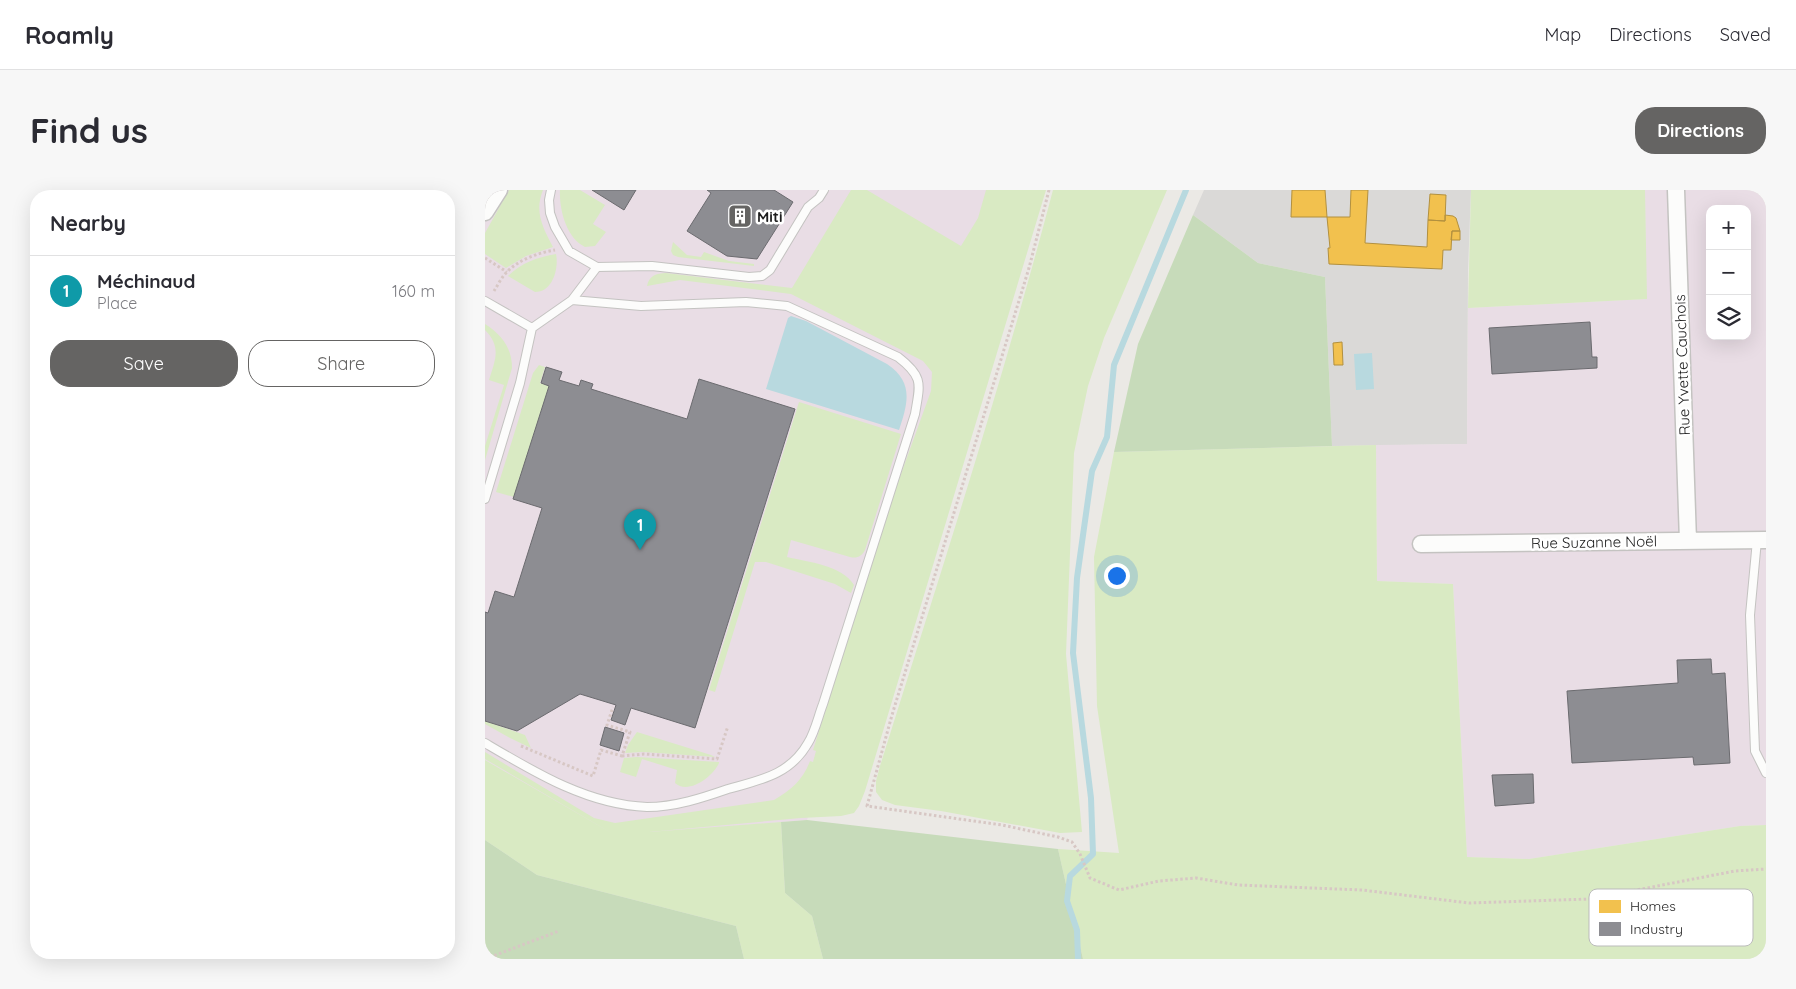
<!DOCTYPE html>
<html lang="en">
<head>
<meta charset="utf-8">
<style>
  :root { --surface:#fff; --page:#f7f7f7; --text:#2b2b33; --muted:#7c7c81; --line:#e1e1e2; --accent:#656463 }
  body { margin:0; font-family:Quicksand,sans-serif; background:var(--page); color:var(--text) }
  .controls { position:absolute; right:15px; top:15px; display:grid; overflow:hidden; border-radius:10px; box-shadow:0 5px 20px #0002 }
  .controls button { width:45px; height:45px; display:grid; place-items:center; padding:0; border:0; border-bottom:1px solid var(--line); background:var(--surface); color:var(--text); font:25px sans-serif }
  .you { position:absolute; left:631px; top:385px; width:18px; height:18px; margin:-12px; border:4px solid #fff; border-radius:50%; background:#1a73e8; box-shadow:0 0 0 8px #1a73e833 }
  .badge { display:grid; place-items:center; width:32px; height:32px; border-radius:50%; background:var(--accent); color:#fff; font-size:16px; font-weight:700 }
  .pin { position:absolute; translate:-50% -41px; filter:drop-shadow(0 1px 2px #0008) }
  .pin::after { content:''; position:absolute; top:26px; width:18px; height:15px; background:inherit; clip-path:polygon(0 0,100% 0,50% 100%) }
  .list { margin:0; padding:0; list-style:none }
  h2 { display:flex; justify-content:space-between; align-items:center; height:65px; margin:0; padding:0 20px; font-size:21px }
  h2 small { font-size:16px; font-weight:400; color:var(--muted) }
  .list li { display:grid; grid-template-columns:32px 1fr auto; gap:15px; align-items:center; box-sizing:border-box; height:70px; padding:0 20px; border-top:1px solid var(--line) }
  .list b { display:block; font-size:19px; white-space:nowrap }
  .list p { margin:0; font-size:16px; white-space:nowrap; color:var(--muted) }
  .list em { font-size:16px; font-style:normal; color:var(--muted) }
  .actions { display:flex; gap:10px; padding:15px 20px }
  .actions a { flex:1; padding:11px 0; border:1px solid var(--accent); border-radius:20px; text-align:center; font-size:18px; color:var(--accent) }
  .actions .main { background:var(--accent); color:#fff }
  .icon { flex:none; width:28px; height:28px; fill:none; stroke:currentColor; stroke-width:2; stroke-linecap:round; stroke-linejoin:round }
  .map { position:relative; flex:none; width:1281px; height:769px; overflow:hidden; border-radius:20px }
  header { display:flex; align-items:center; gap:30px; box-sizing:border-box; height:70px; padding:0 25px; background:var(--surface); border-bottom:1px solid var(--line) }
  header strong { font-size:24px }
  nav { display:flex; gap:28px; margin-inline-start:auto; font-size:18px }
  .intro { display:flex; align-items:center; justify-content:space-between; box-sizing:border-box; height:120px; padding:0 30px }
  h1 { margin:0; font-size:35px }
  .button { padding:12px 22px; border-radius:20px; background:var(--accent); color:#fff; font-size:18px; font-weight:700 }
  main { display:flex; gap:30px; padding:0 30px }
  aside { flex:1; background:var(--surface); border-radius:20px; box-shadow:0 5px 20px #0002 }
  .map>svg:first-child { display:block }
</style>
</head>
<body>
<header>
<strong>Roamly</strong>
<nav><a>Map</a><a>Directions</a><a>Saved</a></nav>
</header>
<div class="intro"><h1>Find us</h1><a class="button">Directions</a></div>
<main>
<aside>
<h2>Nearby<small></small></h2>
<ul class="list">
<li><span class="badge" style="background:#0f9aa8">1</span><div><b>Méchinaud</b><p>Place</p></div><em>160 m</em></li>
</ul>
<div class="actions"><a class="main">Save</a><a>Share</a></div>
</aside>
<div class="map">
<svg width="1281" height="769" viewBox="0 0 1281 769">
  <rect width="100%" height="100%" fill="#ebe9e5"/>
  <path fill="#dad9d7" d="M719,0H986L983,81L982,254L847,256L840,87L773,73L708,25Z"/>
  <path fill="#e9dde5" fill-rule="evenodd" d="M0,0H512L456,173L322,630L129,646L0,570Z
    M1160,0H1281V635L1255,636L1044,669L982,667L968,394L892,391L891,255L982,254L983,118L1161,109ZM1225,19H1262V146H1225Z"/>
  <path fill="#d9eac3" d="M24,0H58C49,22 58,38 68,57L41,66L21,78L0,64V43Z
    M75,0H95L120,15L108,34L121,42L110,56L100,57C81,48 74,19 75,0Z
    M366,0H382L476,56L493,28L501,0H561L380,601L374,616L369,623L356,626L316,628L164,642L296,632L300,703L327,726L338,769H259L251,736L52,685L0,650V570L130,645L0,569V562L109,628L130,633L289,610C306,600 318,590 325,571L328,572L331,561L328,560L408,306L446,201L447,182L438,171L306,104L195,90L162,96C164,86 171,83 181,83L307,98Z
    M568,0H682L619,148L603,196L589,263L581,464L597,642L575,643L456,621L410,615L397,610L391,602V591L395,576C455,385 517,194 568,0Z
    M986,0H1160L1162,109L983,118Z
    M188,52L202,65L216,67L219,62L244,71L269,74V76L193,67L188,65L186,61Z
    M71,64C74,78 68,102 50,102L23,86C36,73 53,67 71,64Z
    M0,134C17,145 27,158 27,178L0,270V256L19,195L4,190C10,170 17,157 0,140Z
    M54,175L60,177L55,193L64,196L29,307L11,302L48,183Z
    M314,212L416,244L380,360C377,366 372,369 365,367L306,350L302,367C323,372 357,375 369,395L366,403L350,394L281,372H270L230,502L224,500Z
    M891,255L892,391L968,394L982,667L1044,669L1255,636L1281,635V769H598L573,659L634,663L612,516L609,367L629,262Z
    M0,531L40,545L46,558L25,548L0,534Z
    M152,542L226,565L230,567L158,562L140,563L143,555Z
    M152,567L234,572V573C228,587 203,605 190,593L192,580L157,569L151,587L135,582L139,568Z"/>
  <path fill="#c7dbba" d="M708,25L773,73L840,87L847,256L629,262L653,154Z
    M322,630L573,659L598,769H338L327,726L300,703L296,632Z
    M0,650L52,685L251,736L259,769H0Z"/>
  <path fill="#b8d9df" d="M306,126L321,131L402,174C429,192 423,213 414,240L281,199L303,128Z
    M887,163L889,199L871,200L869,164Z"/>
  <path fill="#f2c14e" stroke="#b2903f" d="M807,0H840L842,27H806Z
    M866,0H883L880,53L942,57L943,30L960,31V25L968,26L971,28L975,41H967L966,60H958L957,79L844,74L843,58H845L842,27H865Z
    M945,4L961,5L960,31L943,30Z
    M967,41H975V50H966Z
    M857,152L858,175H849L848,153Z"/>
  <path fill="#8d8d92" stroke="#6b6b6f" d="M107,0H151L139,20Z
    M222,0H289L308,12L272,69L242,66L202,41L226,3Z
    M1105,132L1107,167H1112V178L1007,184L1004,138Z
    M61,177L77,182L74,190L94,196L96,190L108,194L106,199L202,229L214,189L310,219L210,538L146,518L140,535L126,530L131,515L95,504L32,541L0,531V422L3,423L10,401L29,407L57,318L28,309L64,196L56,193Z
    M1226,469L1227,484L1240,483L1245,573L1209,575L1208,567L1087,573L1082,501L1193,493L1192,470Z
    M120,537L139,543L134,561L115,555Z
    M1048,584L1049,613L1010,616L1007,585Z"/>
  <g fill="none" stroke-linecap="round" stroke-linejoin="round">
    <path stroke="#b8d9df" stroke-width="6" d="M593,769L592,740L582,711L585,686L608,664L606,608L588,463L592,388L607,281L622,247L629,175L701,0"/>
    <g stroke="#c4c3c1" stroke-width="10">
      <path id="service" d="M66,0L64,10L65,23L70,37L84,61L112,77L167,76L264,87L277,86L285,80L323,17L334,8L339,0
        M87,110L112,77
        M0,111L47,138
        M0,309L35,193L47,138L87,110L156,116L261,112L302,116L413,167C439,187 435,194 430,224L338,514C333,527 330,542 323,553C305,585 275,590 243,599C217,608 190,617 162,617C103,615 49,582 0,553
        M1272,350L1265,425L1270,561L1281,583"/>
    </g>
    <g stroke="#c4c3c1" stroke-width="19">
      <path id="minor" d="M1191,0L1203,351
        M0,22L14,0
        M936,354L1281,350"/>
    </g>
    <path stroke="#d7c7c4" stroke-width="3" stroke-dasharray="2.5 2.5" stroke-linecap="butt" d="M564,0L544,78L407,525L382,616L517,635L573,647L587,652L595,664L605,688L634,700L674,691L711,688L753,695L877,700L984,713L1105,709L1250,681L1281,679
      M0,68L22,82
      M9,101C13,95 17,86 23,81C35,69 53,63 70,60
      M36,556L108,586L116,560L137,566L145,542L122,535L128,517
      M137,566L159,564L232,569L243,536
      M0,769L74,741"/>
    <use href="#service" stroke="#fcfcfb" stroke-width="8"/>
    <use href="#minor" stroke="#fcfcfb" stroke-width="16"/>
  </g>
  <defs>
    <g id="building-square" transform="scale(1.25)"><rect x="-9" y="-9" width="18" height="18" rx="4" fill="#656463" stroke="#fff"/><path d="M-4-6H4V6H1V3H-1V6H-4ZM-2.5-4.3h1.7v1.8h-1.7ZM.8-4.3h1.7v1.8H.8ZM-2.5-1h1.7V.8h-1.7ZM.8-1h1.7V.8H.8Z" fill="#fff"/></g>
  </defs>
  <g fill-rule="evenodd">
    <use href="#building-square" x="255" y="26"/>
  </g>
  <g text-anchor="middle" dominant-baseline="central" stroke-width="5" stroke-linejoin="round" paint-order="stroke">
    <g font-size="15" font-weight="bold" fill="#1d1d1d" stroke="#fff" text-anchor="start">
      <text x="272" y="26">Miti</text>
    </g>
    <g font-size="15" fill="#1d1d1d" stroke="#fff">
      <text transform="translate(1197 175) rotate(-92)">Rue Yvette Cauchois</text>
      <text transform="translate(1109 352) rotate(-1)">Rue Suzanne Noël</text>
    </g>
  </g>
  <rect x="1104" y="699" width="164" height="57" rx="8" fill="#fff" stroke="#bbb" stroke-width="1"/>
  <rect x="1114" y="710" width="22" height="13" fill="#f2c14e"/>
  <rect x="1114" y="732" width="22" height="14" fill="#8d8d92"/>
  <g font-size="14" fill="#1d1d1d">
    <text x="1145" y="721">Homes</text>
    <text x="1145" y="744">Industry</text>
  </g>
</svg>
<div class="controls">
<button>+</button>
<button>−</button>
<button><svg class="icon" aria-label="layers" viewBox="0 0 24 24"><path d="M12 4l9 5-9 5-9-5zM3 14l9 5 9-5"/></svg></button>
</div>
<div class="you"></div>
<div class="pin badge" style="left:155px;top:360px;background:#0f9aa8">1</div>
</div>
</main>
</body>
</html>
